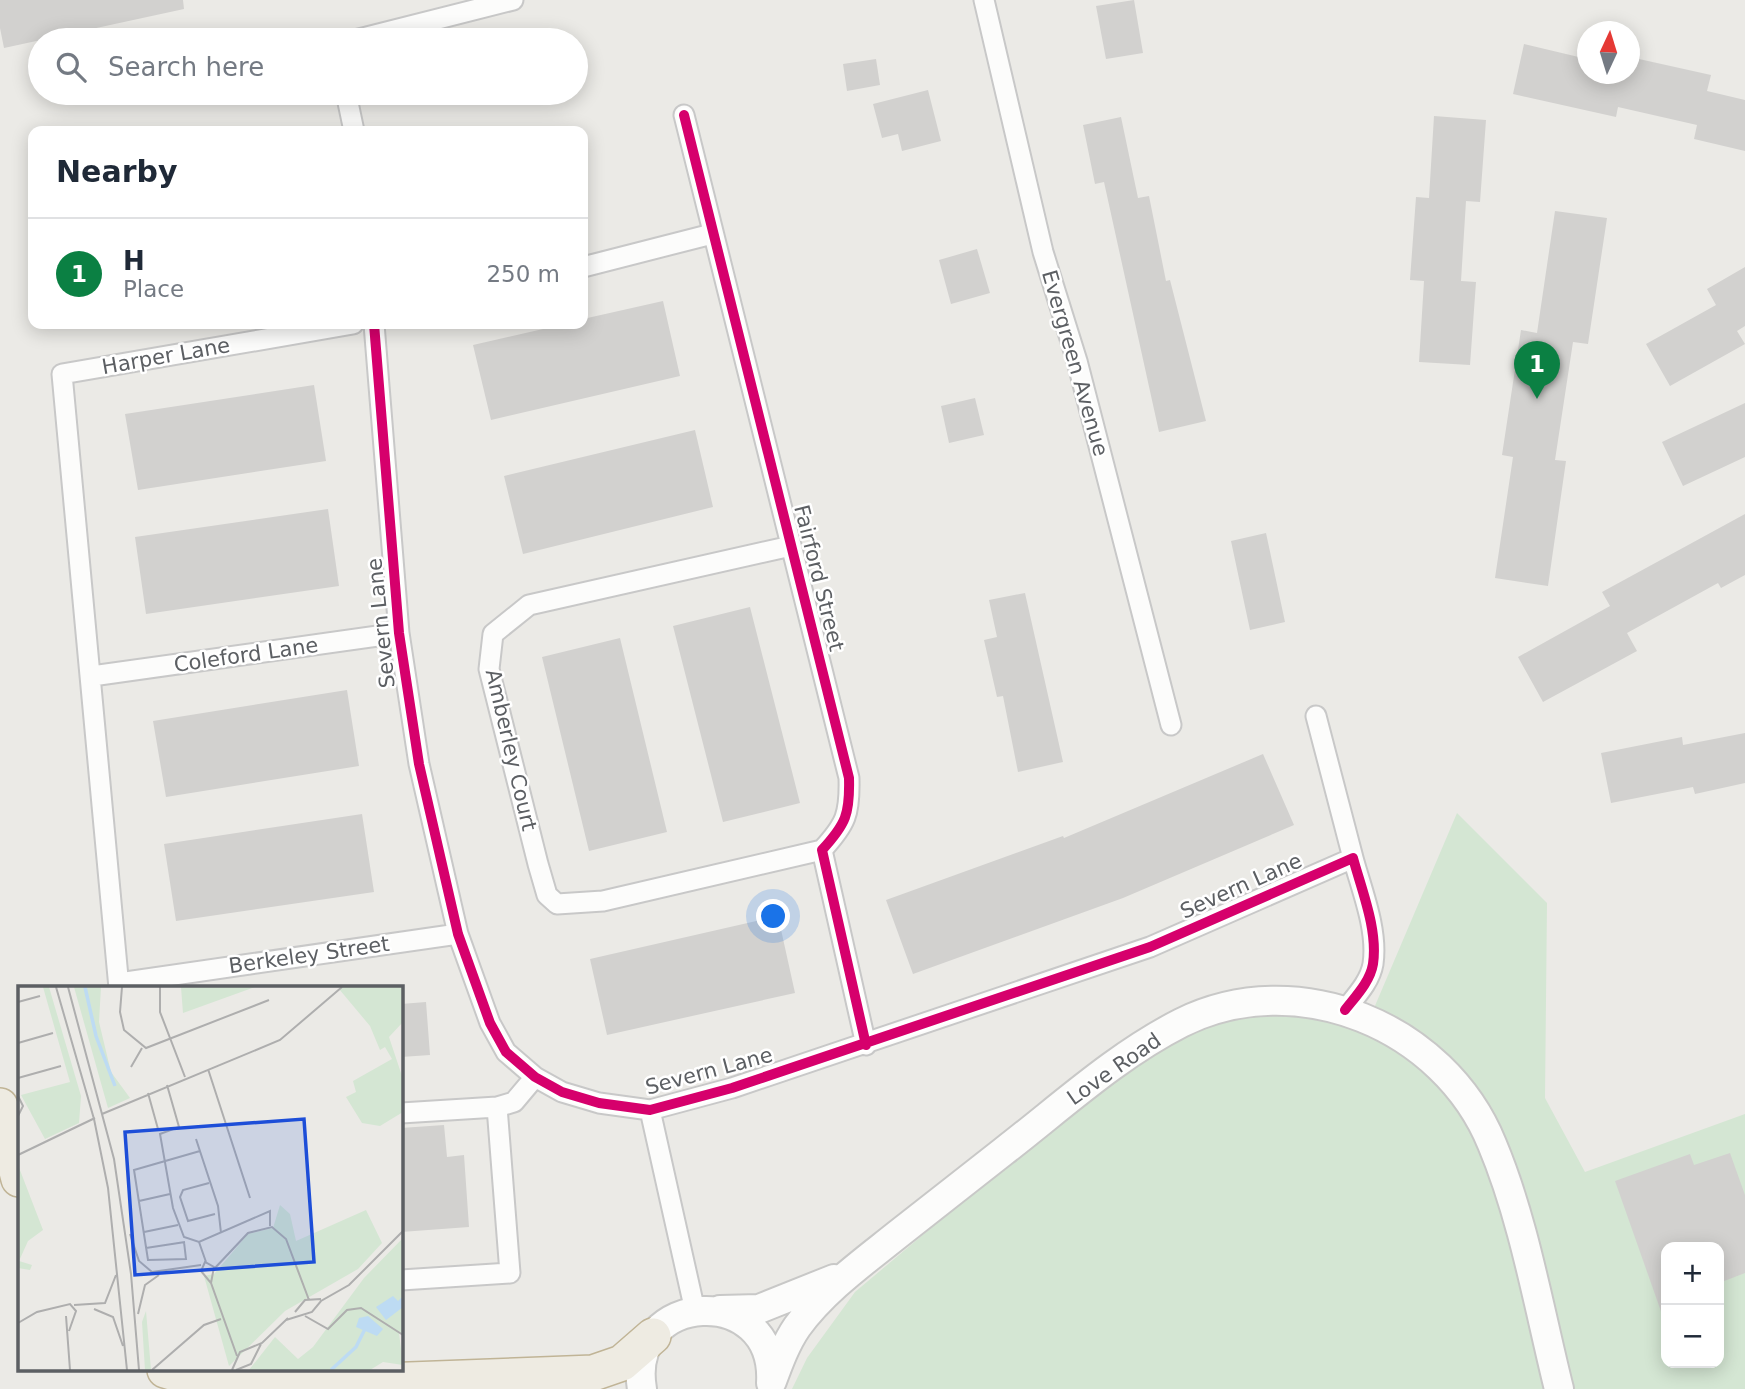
<!DOCTYPE html>
<html lang="en">
<head>
<meta charset="utf-8">
<style>
  :root { --surface:#fff; --page:#f2f2f3; --text:#1f2937; --muted:#747a83; --line:#e0e1e3; --accent:#0b8043 }
  body { margin:0; font-family:"DejaVu Sans",sans-serif; background:var(--page); color:var(--text) }
  .controls { position:absolute; right:21px; bottom:21px; display:grid; overflow:hidden; border-radius:14px; box-shadow:0 4px 18px #0003 }
  .controls button { width:63px; height:63px; display:grid; place-items:center; padding:0; border:0; border-bottom:2px solid var(--line); background:var(--surface); color:var(--text); font:35px sans-serif }
  .compass { position:absolute; left:1577px; top:21px; width:63px; height:63px; border-radius:50%; background:var(--surface); box-shadow:0 4px 18px #0003; rotate:4deg }
  .you { position:absolute; left:774px; top:917px; width:24px; height:24px; margin:-18px; border:5px solid #fff; border-radius:50%; background:#1a73e8; box-shadow:0 0 0 10px #1a73e833 }
  .badge { display:grid; place-items:center; width:46px; height:46px; border-radius:50%; background:var(--accent); color:#fff; font-size:23px; font-weight:700 }
  .pin { position:absolute; translate:-50% -58px; filter:drop-shadow(0 2px 4px #0008) }
  .pin::after { content:''; position:absolute; top:37px; width:24px; height:21px; background:inherit; clip-path:polygon(0 0,100% 0,50% 100%) }
  .list { margin:0; padding:0; list-style:none }
  h2 { display:flex; justify-content:space-between; align-items:center; height:91px; margin:0; padding:0 28px; font-size:30px }
  h2 small { font-size:23px; font-weight:400; color:var(--muted) }
  .list li { display:grid; grid-template-columns:46px 1fr auto; gap:21px; align-items:center; box-sizing:border-box; height:112px; padding:0 28px; border-top:2px solid var(--line) }
  .list b { display:block; font-size:26px; white-space:nowrap }
  .list p { margin:0; font-size:23px; white-space:nowrap; color:var(--muted) }
  .list em { font-size:23px; font-style:normal; color:var(--muted) }
  .icon { flex:none; width:38px; height:38px; fill:none; stroke:currentColor; stroke-width:2; stroke-linecap:round; stroke-linejoin:round }
  .map { position:relative; flex:none; width:1745px; height:1389px; overflow:hidden }
  .search { position:absolute; background:var(--surface); box-shadow:0 4px 18px #0003; left:28px; top:28px; width:560px; height:77px; display:flex; align-items:center; gap:18px; box-sizing:border-box; padding:0 24px; border-radius:38px; color:var(--muted); font-size:26px }
  .panel { position:absolute; background:var(--surface); box-shadow:0 4px 18px #0003; left:28px; top:126px; width:560px; height:203px; border-radius:14px }
  .map>svg:first-child { display:block }
</style>
</head>
<body>
<div class="map">
<svg width="1745" height="1389" viewBox="0 0 1745 1389">
  <rect width="100%" height="100%" fill="#ebeae6"/>
  <path fill="#d4e6d3" fill-rule="evenodd" d="M1457,813L1547,903L1545,1098L1585,1172L1745,1114V1389H792L807,1358L855,1292L1082,1101L1129,1067L1198,1028L1263,1014H1309L1366,1027ZM1666,1247H1719V1363H1666Z"/>
  <path fill="#d2d1cf" d="M0,0H183L184,9L4,48L0,28Z
    M1134,0L1143,53L1106,59L1096,6Z
    M1524,44L1587,59V74H1629L1630,57L1711,75L1707,91L1745,100V151L1694,139L1697,125L1618,107L1616,117L1513,94Z
    M876,59L880,85L847,91L843,64Z
    M928,90L941,141L902,151L898,134L882,138L873,104Z
    M1434,116L1486,120L1480,202L1466,201L1461,281L1476,282L1470,365L1419,362L1424,281L1410,280L1416,197L1429,198Z
    M1121,117L1138,198L1149,196L1166,281L1170,280L1206,421L1159,432L1104,182L1095,184L1083,125Z
    M1555,211L1607,218L1588,344L1573,342L1555,460L1566,461L1548,586L1495,578L1513,457L1502,455L1521,330L1537,333Z
    M977,249L990,293L951,304L939,260Z
    M1745,267V326L1737,331L1745,344L1670,386L1646,344L1716,305L1707,289Z
    M663,301L680,376L491,420L473,345L565,324H583V319Z
    M314,385L326,461L138,490L125,414Z
    M975,398L984,435L949,443L941,406Z
    M1745,403V457L1683,486L1662,442Z
    M695,430L713,507L523,554L504,476Z
    M328,509L339,586L146,614L135,537Z
    M1745,514V575L1721,588L1718,583L1627,633L1637,651L1543,702L1518,657L1610,606L1602,592Z
    M1266,533L1285,622L1250,630L1231,541Z
    M1025,593L1063,762L1018,772L1003,696L997,697L984,640L997,637L989,600Z
    M750,607L800,803L723,822L673,626Z
    M620,638L667,832L589,851L542,657Z
    M347,690L359,766L166,797L153,721Z
    M1745,733V783L1695,794L1693,787L1611,803L1601,753L1682,737L1683,745Z
    M1263,754L1294,825L1123,898L913,974L886,900L1063,836L1064,838Z
    M362,814L374,892L176,921L164,844Z
    M778,916L795,993L607,1035L590,959Z
    M426,1002L430,1055L401,1057V1004Z
    M444,1125L447,1157L464,1155L469,1227L401,1232V1128Z
    M1730,1153L1745,1195V1273L1719,1283V1247H1666V1317H1663L1615,1181L1690,1154L1694,1165Z"/>
  <g fill="none" stroke-linecap="round" stroke-linejoin="round">
    <g stroke="#c8c8c8" stroke-width="23">
      <path id="street" d="M984,0L1043,252L1077,361L1171,725
        M355,40L513,0
        M346,93L354,131
        M684,115L849,778C850,814 846,824 822,850L866,1045
        M583,267L712,234
        M374,324L399,633L419,764L458,934L490,1023L506,1052L535,1077L562,1092L599,1103L650,1110L732,1088L1150,947L1353,858C1362,891 1378,930 1373,964C1370,982 1355,997 1345,1010
        M791,546L529,605L493,634L489,669L538,864L547,895L557,904L603,901L822,850
        M92,676L399,633
        M1316,716L1353,858
        M119,983L458,934
        M119,988L62,374L353,324
        M650,1110L695,1311
        M401,1113L497,1107L514,1102L535,1077
        M401,1280L510,1273L497,1107"/>
    </g>
    <g stroke="#c8c8c7" stroke-width="32">
      <path id="secondary" d="M720,1310L759,1309L834,1279
        M772,1381C779,1362 786,1343 797,1327C823,1291 862,1263 897,1235C933,1207 968,1179 1004,1151C1061,1107 1116,1056 1181,1023C1297,965 1444,1026 1492,1144C1524,1220 1539,1309 1559,1389
        M642,1389C625,1290 777,1282 771,1383"/>
    </g>
    <g stroke="#c0b496" stroke-width="38">
      <path id="highway" d="M0,1106L19,1179
        M165,1370L211,1384L250,1386L593,1373L622,1363L653,1336"/>
    </g>
    <use href="#street" stroke="#fcfcfb" stroke-width="19"/>
    <use href="#secondary" stroke="#fcfcfb" stroke-width="28"/>
    <use href="#highway" stroke="#eeebe2" stroke-width="35"/>
    <g stroke="#fff" stroke-width="15">
      <path id="cycleway" d="M684,115L849,778C850,814 846,824 822,850L866,1045
        M374,324L399,633L419,764L458,934L490,1023L506,1052L535,1077L562,1092L599,1103L650,1110L732,1088L1150,947L1353,858C1362,891 1378,930 1373,964C1370,982 1355,997 1345,1010"/>
    </g>
    <use href="#cycleway" stroke="#d6006c" stroke-width="10"/>
  </g>
  <g text-anchor="middle" dominant-baseline="central" stroke-width="5" stroke-linejoin="round" paint-order="stroke">
    <g font-size="21" fill="#5c5f63" stroke="#fff">
      <text transform="translate(166 356) rotate(-10)">Harper Lane</text>
      <text transform="translate(1075 363) rotate(74)">Evergreen Avenue</text>
      <text transform="translate(819 578) rotate(76)">Fairford Street</text>
      <text transform="translate(381 623) rotate(-96)">Severn Lane</text>
      <text transform="translate(246 655) rotate(-8)">Coleford Lane</text>
      <text transform="translate(511 750) rotate(77)">Amberley Court</text>
      <text transform="translate(1241 886) rotate(-24)">Severn Lane</text>
      <text transform="translate(309 955) rotate(-8)">Berkeley Street</text>
      <text transform="translate(1114 1069) rotate(-35)">Love Road</text>
      <text transform="translate(709 1071) rotate(-15)">Severn Lane</text>
    </g>
  </g>
  <g transform="translate(18 986)">
    <rect width="385" height="385" fill="#ebeae6"/>
    <path d="M25,1H31L63,110L61,137L27,153L3,109L52,96ZM56,1H83L81,36L93,86L112,112L90,122ZM163,1H237L165,27ZM324,1H385V36L371,51L385,93V126L362,140L344,137L328,111L338,106L335,95L374,73L367,61L362,64L352,40L321,3ZM0,179L25,244L10,255L1,275L14,279L12,284L0,282ZM262,219L272,228L278,255L348,224L364,257L340,283L267,325L211,380L186,290L196,288L230,248L255,242ZM385,252V347H381L385,379L365,376L352,384H231L257,351L280,373L295,361L346,292ZM128,325L133,384H127L124,336Z" fill="#d4e6d3"/>
    <path d="M375,310L380,315L385,310V321L368,334L358,321ZM350,330L365,343L359,350L338,341L341,332Z" fill="#bddbf3"/>
    <path fill="none" stroke="#bddbf3" stroke-width="3.5" d="M67,1L78,50L97,100M313,384L338,361L347,343"/>
    <path fill="none" stroke="#aeaeae" stroke-width="2" d="M38,1L76,133L90,202L109,384M50,1L96,173L113,288L121,384M104,1L102,26L106,44L128,62L251,14M142,1V26L167,91M0,16L22,10M0,57L35,47M113,81L124,62M190,83L232,212M0,92L43,80M149,99L161,141L142,148L155,222L166,251L181,256L252,225V240M130,107L140,143M0,110L5,120L0,130M84,128L262,54L324,1M178,153L200,220L203,247M0,169L77,132M191,197L165,204L162,211L170,235L197,228M121,215L152,208M126,246L160,239M112,248L121,275L134,286L183,279M166,256L168,273L130,274L116,184L182,165M181,256L188,276M128,262L167,256M196,283L230,247L254,241L268,253L291,314M193,297L196,281L187,276L183,285L193,297L219,370M56,319L87,317L98,289M76,323L95,331L105,360M277,326L287,314L303,313M120,328L127,299L141,289M48,330L52,384M287,330L310,343L329,324L343,322L385,349M268,334L294,326L303,315L331,299L385,245M0,337L19,326L52,318L58,325L51,345M134,384L186,339L203,333M214,384L222,366L244,357L270,332M218,384L233,378L243,358"/>
    <path fill="#1d4ed8" fill-opacity="0.15" stroke="#1d4ed8" stroke-width="3.5" d="M286,133L296,276L117,289L107,146Z"/>
    <rect width="385" height="385" fill="none" stroke="#5c5f63" stroke-width="3.5"/>
  </g>
</svg>
<div class="controls">
<button>+</button>
<button>−</button>
</div>
<svg class="compass" viewBox="-18 -18 36 36"><path d="M0-13l5 13h-10z" fill="#e53935"/><path d="M0 13l5-13h-10z" fill="#747a83"/></svg>
<div class="you"></div>
<div class="pin badge" style="left:1537px;top:399px">1</div>
<div class="search"><svg class="icon" aria-label="search" viewBox="0 0 24 24"><circle cx="10" cy="10" r="6"/><path d="M15 15l6 6"/></svg>Search here</div>
<section class="panel">
<h2>Nearby<small></small></h2>
<ul class="list">
<li><span class="badge">1</span><div><b>H</b><p>Place</p></div><em>250 m</em></li>
</ul>
</section>
</div>
</body>
</html>
